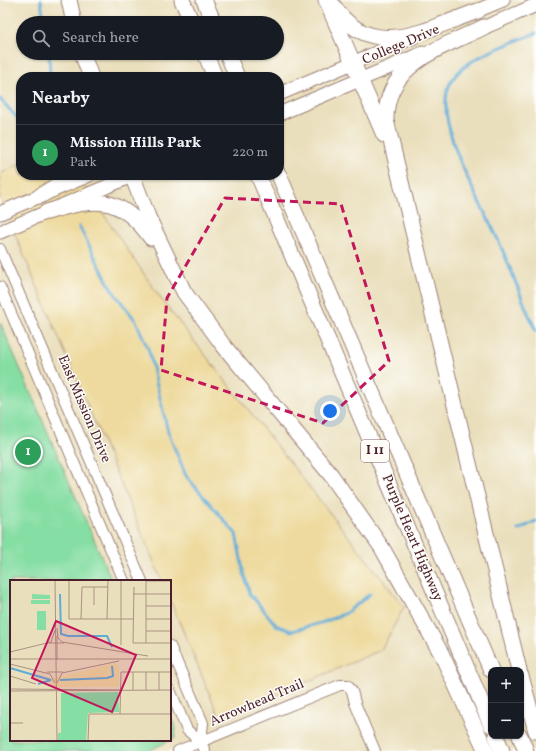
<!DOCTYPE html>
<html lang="en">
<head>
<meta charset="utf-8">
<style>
  :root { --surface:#171b24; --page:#20242c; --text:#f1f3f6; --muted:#9ea1a6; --line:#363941; --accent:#8c9099 }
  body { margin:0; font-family:Vollkorn,serif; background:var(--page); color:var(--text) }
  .controls { position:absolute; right:12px; bottom:12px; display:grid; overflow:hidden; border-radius:8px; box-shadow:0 1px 3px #0004 }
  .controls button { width:36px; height:36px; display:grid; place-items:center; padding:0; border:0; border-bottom:1px solid var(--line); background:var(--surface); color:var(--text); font:20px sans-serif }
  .you { position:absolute; left:330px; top:411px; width:14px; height:14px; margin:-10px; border:3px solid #fff; border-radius:50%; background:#1a73e8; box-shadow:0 0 0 6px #1a73e833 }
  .badge { display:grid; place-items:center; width:26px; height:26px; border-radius:50%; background:var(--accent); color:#fff; font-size:13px; font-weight:700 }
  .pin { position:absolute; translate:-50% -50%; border:2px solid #fff; box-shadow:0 1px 4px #0006 }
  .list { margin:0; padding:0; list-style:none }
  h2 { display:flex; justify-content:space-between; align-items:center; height:52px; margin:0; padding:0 16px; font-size:17px }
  h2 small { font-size:13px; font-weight:400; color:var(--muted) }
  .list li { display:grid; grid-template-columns:26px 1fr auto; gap:12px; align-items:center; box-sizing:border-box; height:56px; padding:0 16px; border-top:1px solid var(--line) }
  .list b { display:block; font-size:15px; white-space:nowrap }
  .list p { margin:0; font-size:13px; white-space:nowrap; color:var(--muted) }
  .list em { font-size:13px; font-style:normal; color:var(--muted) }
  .icon { flex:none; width:22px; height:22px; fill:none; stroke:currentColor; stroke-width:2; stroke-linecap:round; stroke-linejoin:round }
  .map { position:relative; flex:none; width:536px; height:751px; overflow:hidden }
  .search { position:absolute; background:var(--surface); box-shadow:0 1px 3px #0004; left:16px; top:16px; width:268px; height:44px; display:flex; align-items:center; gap:10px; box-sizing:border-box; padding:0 14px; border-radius:22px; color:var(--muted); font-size:15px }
  .panel { position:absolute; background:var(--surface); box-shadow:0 1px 3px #0004; left:16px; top:72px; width:268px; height:108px; border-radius:16px }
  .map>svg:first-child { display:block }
  .green { fill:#85dea3; stroke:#687e67 }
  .sand { fill:#eeda9e; stroke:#9c7c64 }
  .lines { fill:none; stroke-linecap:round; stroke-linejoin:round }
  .stream { stroke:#5eacd8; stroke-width:3 }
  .minor-casing { stroke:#9a7f74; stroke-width:12 }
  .major-casing { stroke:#9a7f74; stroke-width:15 }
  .highway-casing { stroke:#9a7f74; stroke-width:17 }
  .minor { stroke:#fff; stroke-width:10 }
  .major { stroke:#fff; stroke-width:13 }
  .highway { stroke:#fff; stroke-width:15 }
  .marked { fill:none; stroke:#c2185b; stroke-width:3; stroke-dasharray:8 5; stroke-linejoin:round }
  .labels { text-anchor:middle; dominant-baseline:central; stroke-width:3; stroke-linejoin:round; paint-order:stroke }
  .shield { fill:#fdfcf7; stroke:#806168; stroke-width:1 }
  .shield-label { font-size:13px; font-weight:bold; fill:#4a1f2b }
  .street-label { font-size:14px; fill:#4a1f2b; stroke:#fdfcf7 }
  .inset-river { fill:none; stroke:#5eacd8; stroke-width:2 }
  .inset-road { fill:none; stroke:#aa9282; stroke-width:1 }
  .view { fill:#c2185b; fill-opacity:0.15; stroke:#c2185b; stroke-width:2 }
  .inset-edge { fill:none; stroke:#4a1f2b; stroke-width:2 }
</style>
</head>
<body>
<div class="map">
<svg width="536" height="751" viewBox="0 0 536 751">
  <rect width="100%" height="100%" fill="#fdfcf7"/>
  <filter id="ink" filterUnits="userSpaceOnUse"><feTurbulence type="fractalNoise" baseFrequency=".025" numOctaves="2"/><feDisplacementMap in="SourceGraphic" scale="8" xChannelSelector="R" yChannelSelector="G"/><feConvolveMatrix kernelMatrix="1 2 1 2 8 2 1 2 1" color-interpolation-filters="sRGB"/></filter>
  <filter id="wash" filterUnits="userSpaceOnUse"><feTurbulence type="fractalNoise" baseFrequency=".012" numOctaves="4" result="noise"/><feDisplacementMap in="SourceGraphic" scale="16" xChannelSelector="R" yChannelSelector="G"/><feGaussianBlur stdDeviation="0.9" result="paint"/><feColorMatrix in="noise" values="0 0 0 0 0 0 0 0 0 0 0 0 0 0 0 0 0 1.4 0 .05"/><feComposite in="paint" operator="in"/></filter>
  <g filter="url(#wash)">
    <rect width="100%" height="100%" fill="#eadfbc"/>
    <path class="green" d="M0,322l112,259h-101v159h159v-25l6,14 -1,9 -27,13h-148z"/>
    <path class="sand" d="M21,163v12h56l84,124 243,308 -23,43 -161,69 -50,-119v-19h-8l-162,-382v-25z"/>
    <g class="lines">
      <g class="stream">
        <path d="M41,0l3,23"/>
        <path d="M536,33c-25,11 -69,23 -84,47 -23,34 24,115 40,147 17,34 28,70 44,104"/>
        <path d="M49,53l1,24"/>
        <path d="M0,99l21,23"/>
        <path d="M79,226l33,64 24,31 13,30 19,81 18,44 50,58 8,40 6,20 27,32 15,5 32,-9 22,-9 24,-19"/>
        <path d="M518,530l18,-9"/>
      </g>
    </g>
  </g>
  <g filter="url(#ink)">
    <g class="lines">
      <g class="minor-casing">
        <g id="minor">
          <path d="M0,249l142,332"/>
          <path d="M0,287l124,294"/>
          <path d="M170,646l33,77 -2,19"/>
          <path d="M170,690l17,40 14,12 4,9"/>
          <path d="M178,751l162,-66h8l4,6 3,12 20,48"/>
        </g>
      </g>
      <g class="major-casing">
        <g id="major">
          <path d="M469,14l34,-14"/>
          <path d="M476,31l60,-26"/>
          <path d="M279,94l135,-57"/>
          <path d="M279,114l144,-61"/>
          <path d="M0,213l89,-38"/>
          <path d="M0,232l134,-57"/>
        </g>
      </g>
      <g class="highway-casing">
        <g id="highway">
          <path d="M69,0l5,23"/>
          <path d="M182,0l10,23"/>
          <path d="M204,0l10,23"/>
          <path d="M326,0l58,135"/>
          <path d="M333,5c38,59 95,23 145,6"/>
          <path d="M484,27c-42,21 -99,36 -98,93l133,550"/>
          <path d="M82,53l9,24"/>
          <path d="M205,53l10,24"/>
          <path d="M227,53l10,24"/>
          <path d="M132,175l16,42 36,75 39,53 108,130 51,73 59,105 45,98"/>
          <path d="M258,175l233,550"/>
          <path d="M279,175l212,495"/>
          <path d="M40,196l34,-21"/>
          <path d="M47,212c47,-14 72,-19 104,26"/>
          <path d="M521,676l15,55"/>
          <path d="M496,736l6,15"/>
          <path d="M520,736l6,15"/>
        </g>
      </g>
      <use href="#minor" class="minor"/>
      <use href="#major" class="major"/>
      <use href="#highway" class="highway"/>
    </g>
  </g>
  <path class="marked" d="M225,198l116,6 48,157 -66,62 -162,-53 6,-72z"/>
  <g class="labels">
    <rect class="shield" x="361" y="440" width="28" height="22" rx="3"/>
    <g class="shield-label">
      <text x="375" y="451">I 11</text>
    </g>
    <g class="street-label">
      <text transform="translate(401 45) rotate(-23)">College Drive</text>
      <text transform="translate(84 409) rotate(67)">East Mission Drive</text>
      <text transform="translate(412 538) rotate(67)">Purple Heart Highway</text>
      <text transform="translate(257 703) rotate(-23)">Arrowhead Trail</text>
    </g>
  </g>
  <g transform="translate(10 580)">
    <rect width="161" height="161" fill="#eadfbc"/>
    <path d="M22,14l18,1v4h-18zM21,20h19v4h-19zM27,31h9v19h-9zM51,113l57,-1 1,20 -31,1 -2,28h-28v-8h3z" fill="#85dea3"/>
    <path d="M105,83l4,4v20h-68l-1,-8z" fill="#eeda9e"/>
    <path class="inset-river" d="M50,14l1,40 7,2h39l5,11M0,88l41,12M50,100l47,-2 6,-2 -1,-10M28,104l13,-4"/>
    <path class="inset-road" d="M45,0l2,161M59,0v39h64M111,0v65M136,1h25M124,7l-1,56h38M123,14h38M84,25v-18M136,26h25M71,39l1,-32h26M97,39l1,-39M136,39h25M47,48l1,10 4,4 86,14M136,51h25M39,63h15M136,63v-63M0,72l41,-10 4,-12M0,79h161M47,80v-24M0,84l40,10 5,9M37,92h16M123,92v18M136,92v18M149,92v18M0,96l26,8M47,103l5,-10 57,-12M0,109l110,1M0,111l161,-1M110,134l1,-42h50M0,143h13M78,161l1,-27h82"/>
    <path class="view" d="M46,41l80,34 -24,57 -80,-34z"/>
    <rect width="161" height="161" class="inset-edge"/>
  </g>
</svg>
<div class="controls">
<button>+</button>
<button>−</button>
</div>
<div class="you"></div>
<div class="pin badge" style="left:28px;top:452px;background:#2e9e5b">1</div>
<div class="search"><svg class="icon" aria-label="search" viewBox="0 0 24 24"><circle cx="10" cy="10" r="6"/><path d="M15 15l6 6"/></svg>Search here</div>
<section class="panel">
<h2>Nearby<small></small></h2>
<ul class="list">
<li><span class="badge" style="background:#2e9e5b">1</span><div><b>Mission Hills Park</b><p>Park</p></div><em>220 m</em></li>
</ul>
</section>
</div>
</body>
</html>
